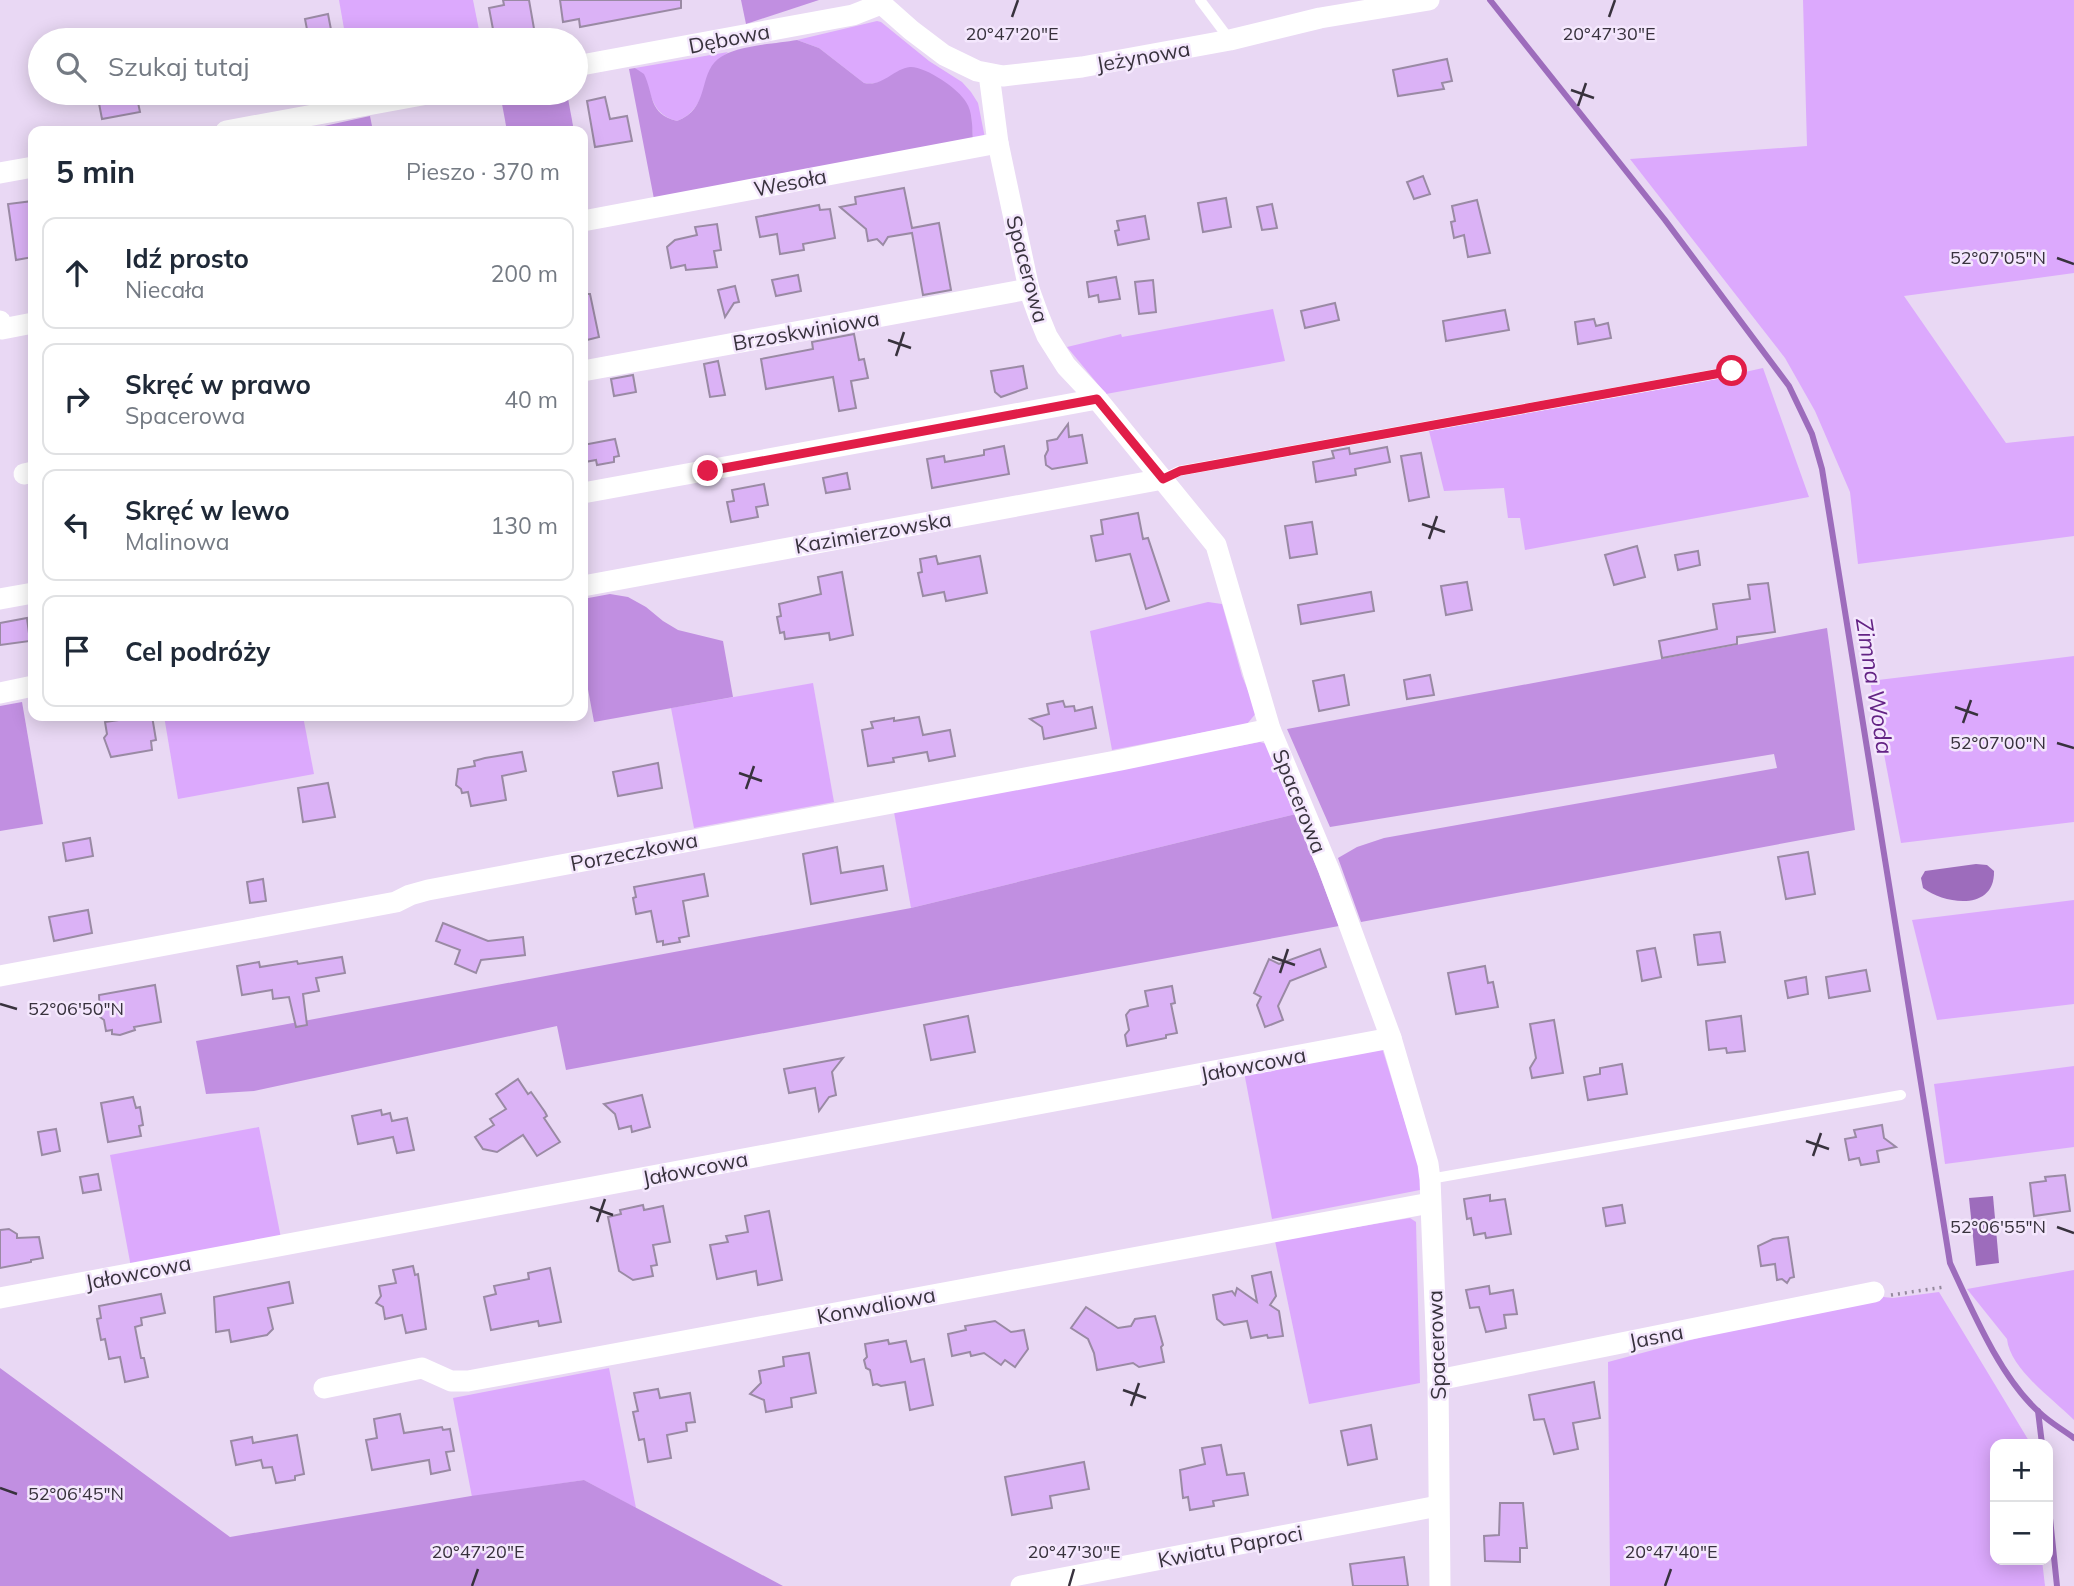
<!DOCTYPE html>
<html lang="pl">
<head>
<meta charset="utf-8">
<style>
  :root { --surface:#fff; --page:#f2f2f3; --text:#1f2937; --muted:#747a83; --line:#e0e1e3 }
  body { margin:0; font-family:Mulish,sans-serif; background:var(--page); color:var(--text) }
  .controls { position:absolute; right:21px; bottom:21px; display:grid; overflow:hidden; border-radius:14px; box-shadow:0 4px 18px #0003 }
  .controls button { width:63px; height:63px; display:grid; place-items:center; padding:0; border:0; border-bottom:2px solid var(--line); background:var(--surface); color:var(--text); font:35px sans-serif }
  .stop { position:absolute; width:21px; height:21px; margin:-16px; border:5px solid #e11d48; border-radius:50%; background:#fff }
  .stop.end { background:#e11d48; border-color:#fff; box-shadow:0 2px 7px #0008 }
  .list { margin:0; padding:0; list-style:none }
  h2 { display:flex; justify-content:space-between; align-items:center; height:91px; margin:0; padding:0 28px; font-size:30px }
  h2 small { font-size:23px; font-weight:400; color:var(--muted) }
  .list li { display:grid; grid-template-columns:46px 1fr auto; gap:21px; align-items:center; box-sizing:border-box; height:112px; margin:0 14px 14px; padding:0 14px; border:2px solid var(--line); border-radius:14px }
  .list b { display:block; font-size:26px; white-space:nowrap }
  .list p { margin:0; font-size:23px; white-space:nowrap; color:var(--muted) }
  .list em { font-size:23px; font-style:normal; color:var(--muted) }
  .icon { flex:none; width:38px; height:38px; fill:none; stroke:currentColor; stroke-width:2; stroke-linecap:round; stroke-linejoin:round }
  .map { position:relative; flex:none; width:2074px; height:1586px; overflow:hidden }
  .search { position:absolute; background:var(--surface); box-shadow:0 4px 18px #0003; left:28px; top:28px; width:560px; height:77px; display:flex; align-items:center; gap:18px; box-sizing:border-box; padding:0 24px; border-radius:38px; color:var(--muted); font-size:26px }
  .panel { position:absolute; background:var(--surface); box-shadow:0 4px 18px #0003; left:28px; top:126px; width:560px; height:595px; border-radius:14px }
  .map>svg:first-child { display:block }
  .green { fill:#dca9fd }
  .forest { fill:#c18fe1 }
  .water { fill:#9d6cbc }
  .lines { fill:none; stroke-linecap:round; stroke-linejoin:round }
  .stream { stroke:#9d6cbc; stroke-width:6 }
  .building { fill:#dbb2f6; stroke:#9a8aa4; stroke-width:2 }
  .path { stroke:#95899d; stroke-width:3.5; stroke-dasharray:2 5; stroke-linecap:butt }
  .lane { stroke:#fff; stroke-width:10 }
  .street { stroke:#fff; stroke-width:21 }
  .route { stroke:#e11d48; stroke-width:9 }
  .ticks { fill:none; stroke:#38323d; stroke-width:2.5 }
  .labels { text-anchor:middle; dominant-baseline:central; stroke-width:5; stroke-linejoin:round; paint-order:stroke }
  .street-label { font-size:21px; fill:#38323d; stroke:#f4e7fd }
  .water-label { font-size:23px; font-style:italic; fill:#632384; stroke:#f4e7fd }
  .ticks-label { font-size:18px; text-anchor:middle; fill:#38323d; stroke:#f4e7fd; stroke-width:5; stroke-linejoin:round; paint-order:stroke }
</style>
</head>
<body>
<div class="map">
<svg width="2074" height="1586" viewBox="0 0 2074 1586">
  <rect width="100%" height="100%" fill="#e9d8f4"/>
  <g class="green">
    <path d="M339,0h134l8,40h-135z"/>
    <path d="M1803,0h271v273l-170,23 102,147 68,-7v100l-216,28 -8,-72 -35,-81 -30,-53 -155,-199 177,-13z"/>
    <path d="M877,21l4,1 48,39 33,21 9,10 7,11 7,35 -12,2 -2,-25 -71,-44c-11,7 -22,15 -36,12l-45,-35 -22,-8z"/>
    <path d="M728,52c-24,17 -20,58 -51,69 -32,-8 -22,-37 -42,-53z"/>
    <path d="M1273,309l12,52 -179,33 -39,-47 54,-13 1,3z"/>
    <path d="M1763,368l46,129 -284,53 -5,-32h-12l-4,-30 -60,3 -15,-60 271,-49z"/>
    <path d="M1208,602l14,2 20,72 15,36 -10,12 -135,26 -22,-119z"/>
    <path d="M2074,656v166l-173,21 -31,-162z"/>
    <path d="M813,683l21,119 -140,26 -23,-120z"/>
    <path d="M164,716h139l11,58 -136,25z"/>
    <path d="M1260,742l10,3 26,69 -385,94 -17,-96z"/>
    <path d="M2074,900v104l-137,16 -25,-100z"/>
    <path d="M1382,1048l38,122v20l-148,29 -28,-147z"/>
    <path d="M2074,1066v81l-129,17 -11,-80z"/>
    <path d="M259,1127l22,111 -150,29 -21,-112z"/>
    <path d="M1410,1218l6,4 4,161 -111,21 -34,-163z"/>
    <path d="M2074,1270v150c-21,-21 -64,-51 -67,-81l-40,-50z"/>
    <path d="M1939,1292l90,149v3h-34v116h47l3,26h-435l-2,-224 132,-35 134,-31 19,2z"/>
    <path d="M609,1368l27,140 -52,-28 -112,17 -19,-99z"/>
  </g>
  <g class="forest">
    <path d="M741,0h78l-73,24z"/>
    <path d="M797,40l22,8 45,35c19,4 29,-14 46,-16 15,-1 49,22 56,35 7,10 6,26 7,38l-319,59 -25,-130 6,-1 9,6c10,20 4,40 33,47 33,-12 21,-46 41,-62 17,-14 57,-15 79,-19z"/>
    <path d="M500,93h67l7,38h-67z"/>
    <path d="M370,116l3,15h-67v-1z"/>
    <path d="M610,594l18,3 18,10 17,14 15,9 45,11 10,56 -139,25 -11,-60v-63z"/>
    <path d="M1827,628l28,202 -494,92 -23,-64 19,-11 27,-9 393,-70 -3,-14 -444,73 -43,-98z"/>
    <path d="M22,702l21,122 -43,7v-125z"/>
    <path d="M1296,814l43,112 -773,144 -9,-44 -303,65 -48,3 -10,-53 715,-133z"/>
    <path d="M0,1368l230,169 241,-41 113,-16 199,106h-783z"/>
  </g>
  <g class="water">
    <path d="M1976,864l11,1 7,6c1,40 -48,34 -71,17l-2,-10 4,-7z"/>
    <path d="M1993,1196l6,67 -23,3 -7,-68z"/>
  </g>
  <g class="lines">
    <g class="stream">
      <path d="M1490,0l175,220 124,166 23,48 10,35 128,794c22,47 50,114 89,149 10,10 23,17 35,26"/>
      <path d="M2038,1411l4,33"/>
      <path d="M2048,1499l9,87"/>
    </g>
  </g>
  <g class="building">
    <path d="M503,0h26l7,40h-20l-2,-3 -19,3 -6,-32 15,-3z"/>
    <path d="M560,0h121v8l-101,19 -1,-8 -16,3z"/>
    <path d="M328,14l5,26h-24l-4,-21z"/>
    <path d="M1447,59l5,22 -10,2 2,6 -46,7 -5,-26z"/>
    <path d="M97,93h39l4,19 -38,7z"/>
    <path d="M605,97l5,22 17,-3 5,25 -37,6 -8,-46z"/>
    <path d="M1423,176l7,18 -16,5 -7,-17z"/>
    <path d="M904,188l8,40 27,-5 12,67 -28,5 -11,-62 -24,4 -5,8 -6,-6 -9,2 -2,-12 -26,-22 16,-3 -1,-7z"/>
    <path d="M1226,198l5,29 -28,5 -5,-29z"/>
    <path d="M1477,200l13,53 -22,4 -4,-22 -10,3 -3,-16 4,-1 -3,-15z"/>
    <path d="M33,201v56l-17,3 -8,-56z"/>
    <path d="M1272,204l5,24 -15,2 -5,-23z"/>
    <path d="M819,205l1,5 10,-1 5,29 -32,6 1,6 -24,4 -3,-20 -17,3 -4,-20z"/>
    <path d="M1145,216l4,23 -31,6 -3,-14 4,-1 -2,-9z"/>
    <path d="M717,224l4,26 -7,1 3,16 -31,3 -1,-5 -14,3 -4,-21 8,-7 22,-5 -2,-8z"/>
    <path d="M798,275l3,16 -25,5 -4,-16z"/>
    <path d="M1116,277l4,22 -21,3 -1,-7 -9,2 -2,-15z"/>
    <path d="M1153,280l3,32 -17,2 -4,-32z"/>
    <path d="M735,286l4,16 -5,1 -9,14 -7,-27z"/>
    <path d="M583,294h7l9,43 -16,4z"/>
    <path d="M1335,303l4,17 -34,8 -4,-17z"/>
    <path d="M1505,310l4,20 -63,11 -3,-20z"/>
    <path d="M1594,319l2,7 12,-3 3,15 -33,6 -3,-22z"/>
    <path d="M854,334l5,26 5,-1 4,19 -17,3 5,27 -17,3 -6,-34 -67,12 -5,-30 52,-10 -1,-7z"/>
    <path d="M718,361l7,34 -15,2 -6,-33z"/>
    <path d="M1023,366l4,22 -26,9 -6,-5 -4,-21z"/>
    <path d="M633,375l3,17 -22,4 -3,-17z"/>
    <path d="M1068,424l1,13 13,-2 5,28 -35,6 -6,-4 -1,-9 3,-6 -1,-9 10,-2z"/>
    <path d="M615,439l4,17 -5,1v5l-17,3 -1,-5 -11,2 -2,-17z"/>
    <path d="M1004,446l5,28 -77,14 -5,-29 17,-3 1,6 39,-7v-5z"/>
    <path d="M1387,447l3,15 -35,7 1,6 -40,7 -3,-20 21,-4 -2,-7 17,-3 1,6z"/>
    <path d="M1421,453l8,44 -20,4 -8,-45z"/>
    <path d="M847,473l3,16 -24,4 -3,-15z"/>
    <path d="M764,484l4,21 -12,2 2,10 -27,5 -4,-20 7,-1 -2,-11z"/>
    <path d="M1138,513l5,26 5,-1 21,63 -23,8 -16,-55 -34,7 -5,-25 12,-2 -2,-14z"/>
    <path d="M1312,522l5,32 -27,4 -5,-32z"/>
    <path d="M1637,546l8,31 -31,8 -9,-30z"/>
    <path d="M1698,551l2,14 -22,5 -3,-15z"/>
    <path d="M936,556l2,8 42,-8 7,37 -41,8 -2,-9 -21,4 -5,-23 4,-1 -2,-13z"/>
    <path d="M842,572l11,63 -23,5 -1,-7 -44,6 -1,-7 -4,1 -3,-16 4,-1 -2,-12 42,-10 -3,-17z"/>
    <path d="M1467,582l5,28 -26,5 -5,-29z"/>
    <path d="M1768,583l7,49 -38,5v7l-75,14 -3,-17 58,-12 -4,-25 37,-5 -2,-14z"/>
    <path d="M1371,592l3,19 -73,13 -3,-19z"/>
    <path d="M27,618l3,23 -30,4v-22z"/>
    <path d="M1344,675l5,30 -30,6 -6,-30z"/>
    <path d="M1430,675l4,20 -27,4 -3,-19z"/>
    <path d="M1063,701l2,6 9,-1 1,5 17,-4 4,21 -52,11 -2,-12 -12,-8 19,-5 -2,-10z"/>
    <path d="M132,716h20l4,24 -5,1 1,9 -41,7 -7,-19 3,-4 -2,-12 28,-4z"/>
    <path d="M919,717l4,18 27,-5 5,26 -26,5 -2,-9 -34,6 1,4 -26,4 -6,-36 11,-2 -2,-6 23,-4v3z"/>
    <path d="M522,752l4,19 -24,5 4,24 -35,6 -3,-14 -6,1 -1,-4 -5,-4 2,-16 17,-3 -1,-5 11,-3z"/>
    <path d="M658,763l4,25 -44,8 -5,-24z"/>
    <path d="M328,783l7,34 -32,5 -5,-34z"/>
    <path d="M90,838l3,18 -27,5 -3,-18z"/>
    <path d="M837,847l4,26 42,-7 4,24 -76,14 -8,-50z"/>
    <path d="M1808,852l7,42 -29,5 -8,-42z"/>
    <path d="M704,874l4,22 -25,5 6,35 -10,2 1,4 -17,3v-4l-6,1 -6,-31 -15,3 -3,-16 3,-1 -2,-10z"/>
    <path d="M263,879l3,22 -16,2 -3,-21z"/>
    <path d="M88,910l4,23 -38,8 -5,-24z"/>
    <path d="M443,923l45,18 35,-4 2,18 -44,5 -5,13 -21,-9 5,-14 -24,-9z"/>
    <path d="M1720,932l5,30 -27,3 -4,-30z"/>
    <path d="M1655,948l6,29 -19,4 -5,-30z"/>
    <path d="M1320,949l6,18 -36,14 -12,25 5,14 -18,7 -8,-22 4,-8 -7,-4 15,-34 10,5z"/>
    <path d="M342,957l3,16 -29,5 3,13 -16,3 4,31 -11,2 -7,-30 -16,2 -1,-9 -30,5 -5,-29 22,-4 1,5 37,-6 1,3z"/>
    <path d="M1485,966l3,17 5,-1 5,25 -42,7 -8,-41z"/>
    <path d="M1866,970l4,21 -41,7 -3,-21z"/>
    <path d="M1806,977l2,17 -20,4 -3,-17z"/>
    <path d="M155,985l6,37 -27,5 1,3 -15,5 -8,-1v-4l-6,1 -2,-11 -4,-3 -1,-22z"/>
    <path d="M1172,986l3,17 -4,1 6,29 -11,2v3l-39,8 -2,-11 4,-5 -3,-15 4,-5 18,-4 -3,-15z"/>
    <path d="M968,1016l7,36 -44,8 -7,-35z"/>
    <path d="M1741,1016l4,35 -18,2 -1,-5 -17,2 -3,-29z"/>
    <path d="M1554,1020l9,53 -31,5 -2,-10 6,-10 -6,-34z"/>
    <path d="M843,1058l-11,14 4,23 -7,2 -10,14 -4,-23 -26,5 -5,-24z"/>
    <path d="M1622,1064l5,30 -39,6 -4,-23 16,-3v-6z"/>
    <path d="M518,1079l10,15 3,-2 14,20 2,4 -3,2 16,24 -23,14 -14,-21 -26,17 -14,-3 -8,-12 19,-12 -4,-6 16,-10 -10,-15z"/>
    <path d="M642,1095l8,32 -18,5 -1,-6 -12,3 -4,-15 -11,-10z"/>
    <path d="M133,1097l3,11 4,-1 3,18 -4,1 2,10 -33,6 -7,-39z"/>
    <path d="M381,1110l1,5 8,-2 2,8 15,-3 7,32 -17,3 -4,-16 -35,7 -6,-28z"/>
    <path d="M1882,1125l2,13 12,9 -19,4 2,11 -18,3 -2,-7 -10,2 -4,-21 11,-2 -2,-7z"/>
    <path d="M56,1129l4,22 -18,4 -4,-23z"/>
    <path d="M98,1174l3,16 -18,3 -3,-16z"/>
    <path d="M2065,1175l5,36 -36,5 -4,-33 16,-2 -1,-4z"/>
    <path d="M1490,1195v6l15,-2 6,35 -25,4 -1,-5 -11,2 -3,-17 -4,1 -3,-20z"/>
    <path d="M643,1205l1,5 19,-4 7,36 -17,3 4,20 -6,1 2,10 -20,4 -14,-9 -11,-54 13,-3 -1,-4z"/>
    <path d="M1622,1205l3,18 -19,3 -3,-18z"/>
    <path d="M769,1211l13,69 -24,5 -2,-14 -39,8 -7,-34 18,-3 -2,-6 22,-4 -3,-16z"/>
    <path d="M9,1229l8,5v4l22,-1 4,21 -12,2v2l-31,6v-38z"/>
    <path d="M1788,1237l6,40 -4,1 -3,5 -5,-4 -5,1 -2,-16 -14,2 -3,-20 15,-7z"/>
    <path d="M413,1266l2,9 3,-1 8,55 -20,4 -4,-18 -17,4 -2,-12 -7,-4 5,-7 -2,-10 17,-3 -3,-13z"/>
    <path d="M550,1268l11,54 -22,4 -1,-5 -47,9 -7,-33 12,-3 -2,-8 35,-7 -1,-6z"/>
    <path d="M1271,1272l5,24 -6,9 9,6 4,25 -15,2 -1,-3 -16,3 -4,-17 -23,4 -7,-6 -4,-24 19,-4 3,4 2,-7 20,14 -5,-26z"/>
    <path d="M289,1282l4,21 -25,5 5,21 -6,6 -36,7 -2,-12 -13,2 -2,-35z"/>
    <path d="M1489,1286l1,8 23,-4 4,24 -13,1 2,13 -20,4 -7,-25 -9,1 -4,-18z"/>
    <path d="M161,1294l4,19 -24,5 1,7 -7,2 6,31h3l4,19 -23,5 -5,-25 -11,2 -4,-20 -4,1 -4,-21 4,-1 -2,-12z"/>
    <path d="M1086,1307l32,21 13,-2 4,-7 20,-3 8,29 -2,2 3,15 -25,5 -6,-4 -36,7 -3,-17 -6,-14 -17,-11z"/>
    <path d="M995,1321l16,11 13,-2 4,19 -13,18 -10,-7 -4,5 -17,-12 -13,3 -1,-4 -18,4 -4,-22 18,-4 -1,-4z"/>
    <path d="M888,1340l1,4 17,-3 5,21 13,-3 9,46 -23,5 -5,-28 -24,4 -4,-2 -4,1 -3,-15 -4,-2 -2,-8 3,-3 -2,-13z"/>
    <path d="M809,1353l7,40 -25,5 1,9 -26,5 -2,-12 -14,-6 11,-11 -2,-12 25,-5 -1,-9z"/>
    <path d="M1594,1382l6,36 -27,5 5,26 -24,5 -10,-35 -10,1 -5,-25z"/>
    <path d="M658,1389l2,9 30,-5 5,29 -9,1 1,8 -20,4 4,23 -23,4 -4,-23 -5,1 -6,-28 5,-1 -4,-18z"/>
    <path d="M400,1414l4,19 38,-6 1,3 7,-1 4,22 -8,1 4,18 -19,4 -2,-14 -57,10 -6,-30 11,-2 -3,-19z"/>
    <path d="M1371,1425l6,34 -29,6 -7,-34z"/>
    <path d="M297,1435l7,39 -9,2v4l-19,3 -4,-16 -9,1 -2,-8 -25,5 -5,-24 21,-4 1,6z"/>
    <path d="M1221,1445l6,30 17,-2 4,22 -35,6 1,5 -24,4 -2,-13 -5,1 -3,-28 25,-6 -3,-16z"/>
    <path d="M1084,1462l5,27 -39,7 2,12 -40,7 -7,-38z"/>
    <path d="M1500,1503h23l4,45h-7v14l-35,-1 -1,-25 15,-1z"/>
    <path d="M1404,1557l4,29h-55l-3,-22z"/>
  </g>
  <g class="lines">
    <path class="path" d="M1891,1295l53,-8"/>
    <g class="lane">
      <path d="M1200,0l30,40"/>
      <path d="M1163,479l16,-8 554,-100"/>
      <path d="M1430,1179l471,-84"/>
    </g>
    <g class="street">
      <path d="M877,0l34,30 33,25 33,16 26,5 79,-9 148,-27 90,-22 109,-18"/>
      <path d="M576,66l277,-51 28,-11"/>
      <path d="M989,74l9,69 31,146 9,25 9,22 19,30 31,33 119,146 54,184 59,141 62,168 37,126 2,15 8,201 2,206"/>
      <path d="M226,131l207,-38"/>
      <path d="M0,173l33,-6"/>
      <path d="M583,221l415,-78"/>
      <path d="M0,321l2,8 31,-6"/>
      <path d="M583,371l446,-82"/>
      <path d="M24,474l9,-2"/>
      <path d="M583,493l514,-94"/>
      <path d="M583,586l580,-107"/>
      <path d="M0,599l33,-6"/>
      <path d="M0,693l33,-7"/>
      <path d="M0,976l396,-74 14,-7 18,-5 693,-130 149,-31"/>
      <path d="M0,1298l1391,-260"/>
      <path d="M1438,1380l436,-88"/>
      <path d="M324,1388l98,-20 29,13h17l962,-178"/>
      <path d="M1021,1586l417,-80"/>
    </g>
  </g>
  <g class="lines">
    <path class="route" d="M708,471l389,-72 66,80 17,-8 552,-100"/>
  </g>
  <path class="ticks" d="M1012,17l6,-17M1609,17l6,-17M1571,90l23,8M1578,106l8,-23M2057,258l17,6M888,340l23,8M896,356l8,-24M1422,524l23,8M1429,539l8,-23M1955,707l23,8M1963,723l8,-23M2057,743l17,5M739,773l23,8M746,789l8,-23M1272,957l23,8M1280,973l8,-24M0,1004l17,5M1806,1141l23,8M1813,1156l8,-23M590,1207l23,8M597,1222l8,-23M2057,1227l17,6M1123,1390l23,8M1131,1406l8,-23M0,1488l17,6M472,1586l6,-17M1069,1586l5,-17M1665,1586l6,-17"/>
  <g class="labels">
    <g class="street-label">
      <text transform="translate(729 38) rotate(-11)">Dębowa</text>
      <text transform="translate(1143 56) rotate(-10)">Jeżynowa</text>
      <text transform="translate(790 182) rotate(-11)">Wesoła</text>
      <text transform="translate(1028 269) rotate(75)">Spacerowa</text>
      <text transform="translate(806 330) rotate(-10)">Brzoskwiniowa</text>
      <text transform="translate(873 532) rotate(-10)">Kazimierzowska</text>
      <text transform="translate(1300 801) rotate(68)">Spacerowa</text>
      <text transform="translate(634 851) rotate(-11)">Porzeczkowa</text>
      <text transform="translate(1253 1064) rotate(-11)">Jałowcowa</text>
      <text transform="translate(695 1168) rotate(-11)">Jałowcowa</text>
      <text transform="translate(138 1272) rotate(-11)">Jałowcowa</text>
      <text transform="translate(876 1305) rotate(-11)">Konwaliowa</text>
      <text transform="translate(1656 1336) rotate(-11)">Jasna</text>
      <text transform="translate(1436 1345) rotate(-92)">Spacerowa</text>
      <text transform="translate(1230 1546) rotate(-11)">Kwiatu Paproci</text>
    </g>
    <g class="water-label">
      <text transform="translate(1875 686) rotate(81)">Zimna Woda</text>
    </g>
  </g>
  <g class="ticks-label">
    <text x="1609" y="40">20°47'30"E</text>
    <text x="1012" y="40">20°47'20"E</text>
    <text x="1998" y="264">52°07'05"N</text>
    <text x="1998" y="749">52°07'00"N</text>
    <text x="76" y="1015">52°06'50"N</text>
    <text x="1998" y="1233">52°06'55"N</text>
    <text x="76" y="1500">52°06'45"N</text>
    <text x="478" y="1558">20°47'20"E</text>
    <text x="1074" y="1558">20°47'30"E</text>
    <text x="1671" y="1558">20°47'40"E</text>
  </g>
</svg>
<div class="controls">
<button>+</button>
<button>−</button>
</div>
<div class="stop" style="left:1732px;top:371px"></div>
<div class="stop end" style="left:708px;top:471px"></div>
<div class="search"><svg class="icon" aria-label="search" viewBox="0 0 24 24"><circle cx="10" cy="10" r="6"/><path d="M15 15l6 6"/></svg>Szukaj tutaj</div>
<section class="panel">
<h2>5 min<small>Pieszo · 370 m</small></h2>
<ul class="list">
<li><svg class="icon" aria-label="ahead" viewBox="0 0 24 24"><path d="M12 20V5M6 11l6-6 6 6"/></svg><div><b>Idź prosto</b><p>Niecała</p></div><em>200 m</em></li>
<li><svg class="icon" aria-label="right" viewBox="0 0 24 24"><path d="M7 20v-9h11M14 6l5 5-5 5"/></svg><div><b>Skręć w prawo</b><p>Spacerowa</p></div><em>40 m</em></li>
<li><svg class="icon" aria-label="left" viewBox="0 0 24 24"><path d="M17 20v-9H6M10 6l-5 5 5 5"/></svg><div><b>Skręć w lewo</b><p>Malinowa</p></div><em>130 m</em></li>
<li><svg class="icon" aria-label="arrive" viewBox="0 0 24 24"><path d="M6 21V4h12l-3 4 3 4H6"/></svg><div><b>Cel podróży</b></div></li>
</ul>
</section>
</div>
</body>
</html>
